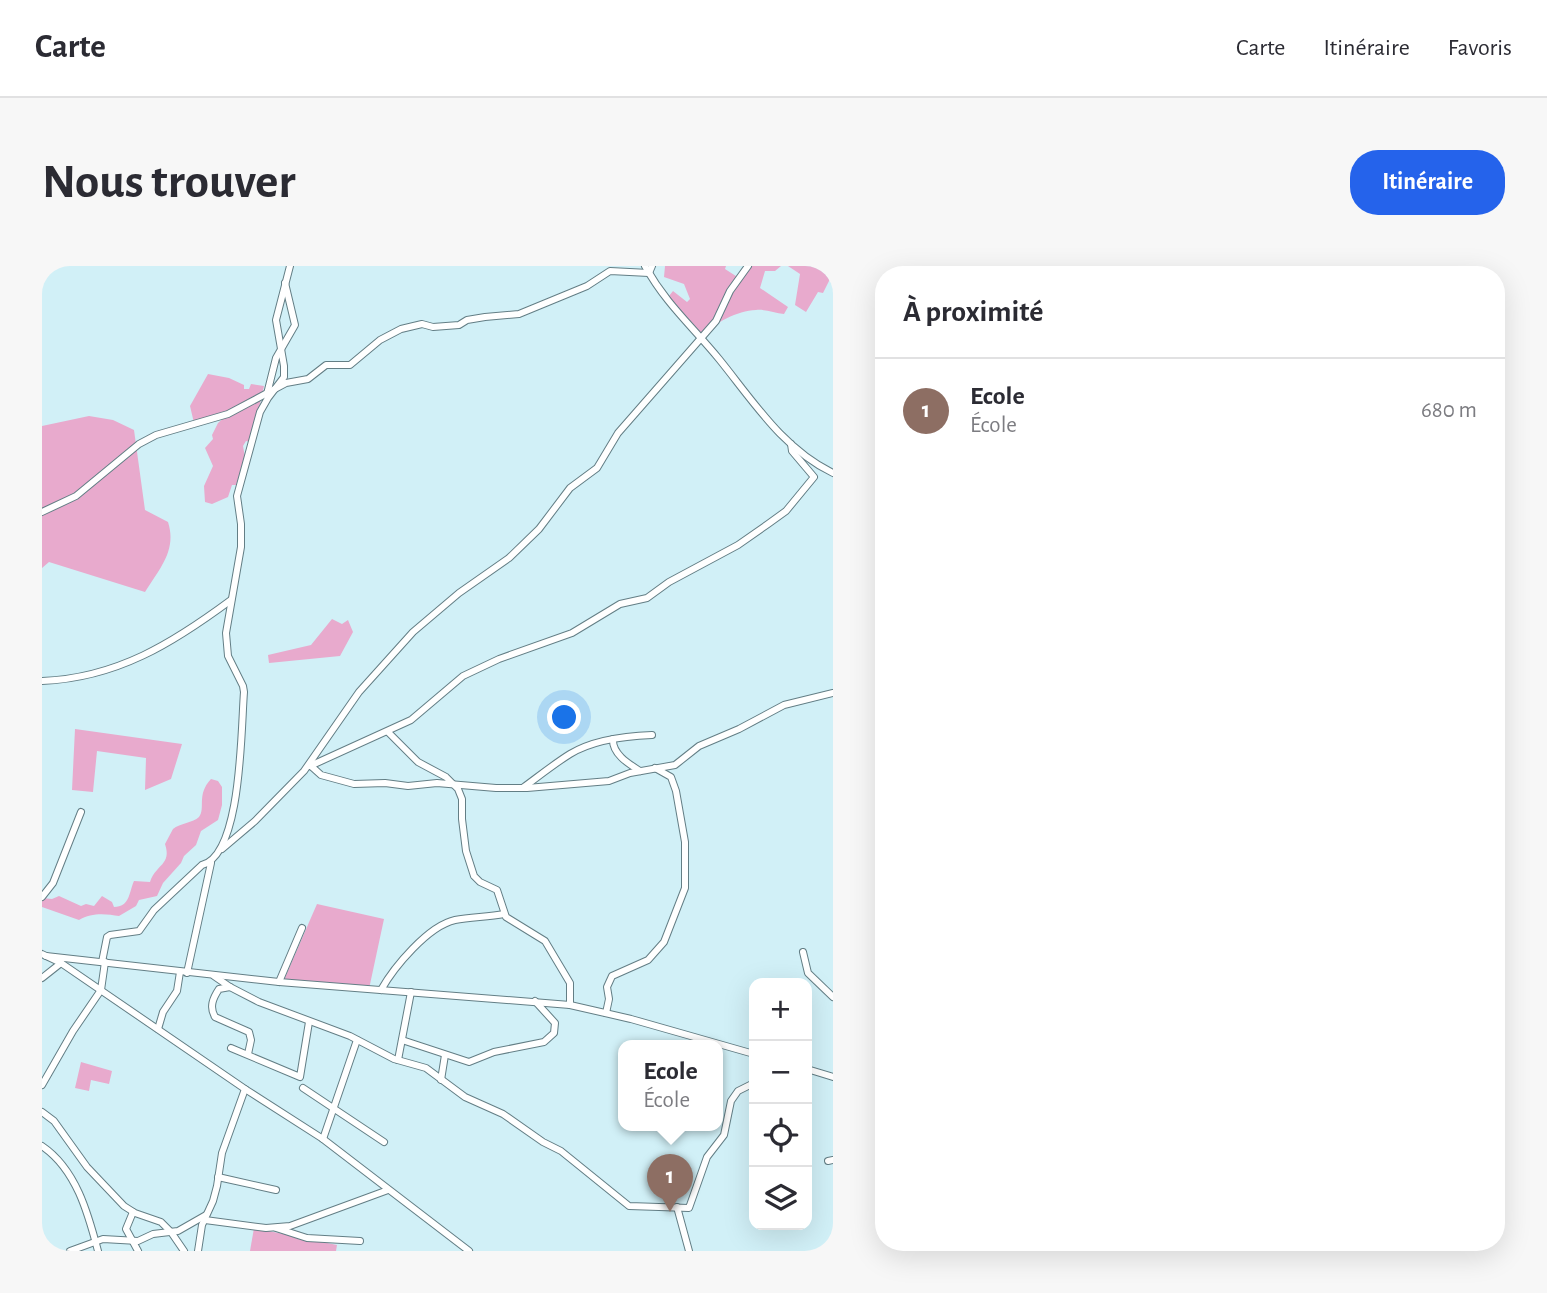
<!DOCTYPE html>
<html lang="fr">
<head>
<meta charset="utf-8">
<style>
  :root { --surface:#fff; --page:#f7f7f7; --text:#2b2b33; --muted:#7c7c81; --line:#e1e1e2; --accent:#2563eb }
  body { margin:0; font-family:"Alegreya Sans",sans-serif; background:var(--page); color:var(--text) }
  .controls { position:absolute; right:21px; bottom:21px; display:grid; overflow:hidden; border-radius:14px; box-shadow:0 7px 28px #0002 }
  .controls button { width:63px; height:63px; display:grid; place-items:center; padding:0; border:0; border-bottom:2px solid var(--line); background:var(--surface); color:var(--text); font:35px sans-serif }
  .you { position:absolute; left:523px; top:452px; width:24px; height:24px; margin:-18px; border:5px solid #fff; border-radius:50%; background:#1a73e8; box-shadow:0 0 0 10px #1a73e833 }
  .badge { display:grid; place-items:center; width:46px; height:46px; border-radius:50%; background:var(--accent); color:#fff; font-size:23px; font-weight:700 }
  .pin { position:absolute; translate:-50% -58px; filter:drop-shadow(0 2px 4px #0008) }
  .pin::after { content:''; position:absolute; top:37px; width:24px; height:21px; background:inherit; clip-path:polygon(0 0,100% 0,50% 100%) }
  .popup { position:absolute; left:576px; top:774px; width:105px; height:91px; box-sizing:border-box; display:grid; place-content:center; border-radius:14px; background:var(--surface); filter:drop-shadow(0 2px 5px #0005); font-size:23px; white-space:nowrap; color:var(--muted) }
  .popup b { font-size:26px; color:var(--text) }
  .popup::after { content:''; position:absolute; left:50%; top:100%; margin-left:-14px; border:14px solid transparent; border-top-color:var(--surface) }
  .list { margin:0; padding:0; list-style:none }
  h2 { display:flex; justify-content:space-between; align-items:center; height:91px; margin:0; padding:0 28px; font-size:30px }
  h2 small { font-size:23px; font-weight:400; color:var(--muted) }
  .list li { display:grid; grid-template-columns:46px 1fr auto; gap:21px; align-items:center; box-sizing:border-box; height:105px; padding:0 28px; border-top:2px solid var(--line) }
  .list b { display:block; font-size:26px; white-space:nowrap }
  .list p { margin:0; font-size:23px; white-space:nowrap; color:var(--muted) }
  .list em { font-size:23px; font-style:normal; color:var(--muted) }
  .icon { flex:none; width:38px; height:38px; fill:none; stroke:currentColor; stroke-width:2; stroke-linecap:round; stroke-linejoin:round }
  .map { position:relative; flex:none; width:791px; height:985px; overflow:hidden; border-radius:28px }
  header { display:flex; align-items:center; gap:42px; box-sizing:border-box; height:98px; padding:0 35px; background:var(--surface); border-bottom:2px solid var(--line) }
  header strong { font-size:33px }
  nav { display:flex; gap:38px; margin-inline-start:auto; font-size:24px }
  .intro { display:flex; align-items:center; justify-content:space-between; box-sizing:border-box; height:168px; padding:0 42px }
  h1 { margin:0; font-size:49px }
  .button { padding:18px 32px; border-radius:28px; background:var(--accent); color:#fff; font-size:24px; font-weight:700 }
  main { display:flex; gap:42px; padding:0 42px }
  aside { flex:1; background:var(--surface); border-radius:28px; box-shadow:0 7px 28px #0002 }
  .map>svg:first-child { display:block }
  .green { fill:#e8aacd }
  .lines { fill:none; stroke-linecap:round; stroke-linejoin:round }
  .minor-casing { stroke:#637e85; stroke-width:8 }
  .minor { stroke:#fff; stroke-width:6 }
</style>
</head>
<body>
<header>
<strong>Carte</strong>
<nav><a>Carte</a><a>Itinéraire</a><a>Favoris</a></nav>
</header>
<div class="intro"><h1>Nous trouver</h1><a class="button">Itinéraire</a></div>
<main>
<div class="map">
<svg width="791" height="985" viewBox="0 0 791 985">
  <rect width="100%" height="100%" fill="#d1f0f7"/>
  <g class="green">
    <path d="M623,0h61l-1,3 14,9 10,-12h32l-6,5h-10l-5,17 28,19 -4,7c-9,-1 -19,-5 -28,-4 -19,1 -41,12 -53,26l-21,-21 -13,-19 4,-5 14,11 3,-3 -6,-15 -20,-7z"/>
    <path d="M746,0h45v7l-10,20 -5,-1 -12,20 -11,-7 5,-31z"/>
    <path d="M166,108l21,4 15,7v4h5l2,-5 13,2 -12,53 -2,3 -4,-1 -3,5 2,11 -9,28h-4l-4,12 -16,7 -7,-2 -1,-16 9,-20 -8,-18 8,-9 -1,-4 6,-12 9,-8 -33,8 -4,-17z"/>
    <path d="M47,150l24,4 21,10 11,80 23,12c9,28 -8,46 -23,70l-96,-30 -7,6v-142z"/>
    <path d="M290,353l10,5 6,-4 5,12 -13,24 -71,7 -1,-8 43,-10z"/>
    <path d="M33,463l107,15 -11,35 -26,11 1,-32 -49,-7 -4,41 -21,-2z"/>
    <path d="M169,513l7,2 4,6v18l-4,15 -17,11 -5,14 -12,11 -3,7 -18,20 -6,13 -18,4 -3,6 -17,10c-12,-2 -27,-4 -40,4l-37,-13v-9l10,1 7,-3 22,10 5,-2 8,2 8,-10 10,6 2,5c16,0 15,-15 20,-26l16,1c6,-18 22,-17 15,-38l8,-15c7,-6 20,-6 26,-12 7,-9 -3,-22 12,-38z"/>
    <path d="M275,638l67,15 -15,70 -86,-7z"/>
    <path d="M39,796l31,9 -3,13 -18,-4 -2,11 -14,-3z"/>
    <path d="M212,962l83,17 -1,6h-86z"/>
  </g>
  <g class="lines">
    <g class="minor-casing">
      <g id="minor">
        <path d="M603,0c21,38 47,60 74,93 34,42 64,90 114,114"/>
        <path d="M225,128l9,-36 19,-33 -10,-42"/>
        <path d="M0,246l34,-16 63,-52 17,-9 72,-21 58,-31 22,-4 18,-14h24l30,-25 21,-11 21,-5 11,3 26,-2 8,-5 18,-3 34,-3 68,-28 23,-15 39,2 3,-7"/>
        <path d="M0,415c75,-3 131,-38 189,-81"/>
        <path d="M346,466l30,30 28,15 12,12 4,10v20l4,32 8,25 6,6 17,8 9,27 39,24 25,42v22"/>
        <path d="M571,473c-1,15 16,25 27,32"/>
        <path d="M268,500l101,-46 52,-44 36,-17 73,-26 48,-29 27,-6 22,-16 69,-37 30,-21 18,-13 28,-34 -22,-26 -1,-7"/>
        <path d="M269,500l10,9 33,9 31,-1 23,3 29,-3 59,5h31l82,-7 21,-8 45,-8 24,-19 40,-17 45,-24 49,-12"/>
        <path d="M482,521c15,-11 30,-23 46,-33 23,-14 55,-18 82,-19"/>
        <path d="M180,583l33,-28 49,-50 55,-79 54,-60 46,-39 50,-35 30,-29 31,-41 27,-20 21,-35 98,-112 14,-30 18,-25"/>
        <path d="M0,631l11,-14 28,-71"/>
        <path d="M761,686l5,21 25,24"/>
        <path d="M0,688l19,9 184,126 78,50 146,112"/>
        <path d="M4,690l233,26 291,23 61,14 123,35"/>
        <path d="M60,696l5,-25 3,-2 29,-4 15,-21 48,-45c40,-10 39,-137 42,-173l-1,-6 -15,-30 -2,-23 15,-86v-23l-4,-28 23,-84 8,-14 16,-21v-11l-8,-46 14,-54"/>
        <path d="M145,707l24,-110"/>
        <path d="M172,710l16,11 29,15 91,34 44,23 32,9 39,29 38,17 40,28 18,9 68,55 60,2 18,-51 17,-22 7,-34 7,-10 16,-8"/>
        <path d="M0,712l19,-15"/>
        <path d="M237,716l23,-54"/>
        <path d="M188,721l-11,2c-6,9 -10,18 -4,28l34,15 2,8 -3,14"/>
        <path d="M339,724c13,-23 47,-64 74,-70 16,-3 33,-3 49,-6"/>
        <path d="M564,747l3,-14 -2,-12 5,-11 36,-16 16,-18 21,-54v-46l-9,-51 -5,-14 -16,-9"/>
        <path d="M116,763l5,-17 14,-21 3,-19"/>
        <path d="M360,774l67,22 25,-10 50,-10 10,-9 1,-10 -20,-22"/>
        <path d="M189,782l69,29 9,-55"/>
        <path d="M356,794l13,-68"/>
        <path d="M765,803l26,8"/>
        <path d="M399,814l4,-25"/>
        <path d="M0,819l31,-54 28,-41 4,-28"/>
        <path d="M261,822l81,54"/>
        <path d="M0,846l12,9 33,46 37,39 11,7 26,9 10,10 13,19"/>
        <path d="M281,873l34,-99"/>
        <path d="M0,880c34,23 46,67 56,105"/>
        <path d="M786,895l5,-1"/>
        <path d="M176,911l58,13"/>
        <path d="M635,941l12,44"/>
        <path d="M91,946l-7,17 12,22"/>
        <path d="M163,954l61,8 24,-2 98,-36"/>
        <path d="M234,962l31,10 53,3"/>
        <path d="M28,985l33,-12 35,2 15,-7 25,-3 28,-16"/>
        <path d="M156,985l4,-26 11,-24 4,-15 5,-33 23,-64"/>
      </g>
    </g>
    <use href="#minor" class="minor"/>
  </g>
</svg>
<div class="controls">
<button>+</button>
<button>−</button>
<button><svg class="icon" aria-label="locate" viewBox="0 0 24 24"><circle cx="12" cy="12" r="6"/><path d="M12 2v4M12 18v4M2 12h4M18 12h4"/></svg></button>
<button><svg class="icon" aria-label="layers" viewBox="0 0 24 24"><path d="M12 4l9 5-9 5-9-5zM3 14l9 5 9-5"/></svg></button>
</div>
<div class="you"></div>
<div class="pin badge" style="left:628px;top:946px;background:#8d6e63">1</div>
<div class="popup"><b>Ecole</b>École</div>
</div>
<aside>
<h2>À proximité<small></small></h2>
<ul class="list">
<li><span class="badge" style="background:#8d6e63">1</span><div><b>Ecole</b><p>École</p></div><em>680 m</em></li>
</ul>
</aside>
</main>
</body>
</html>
